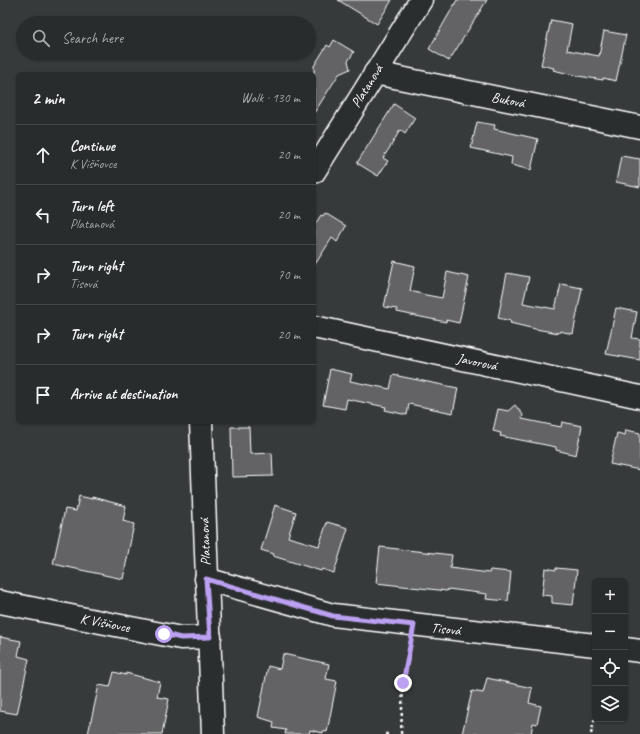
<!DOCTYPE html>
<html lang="en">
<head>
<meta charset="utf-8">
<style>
  :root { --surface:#292c2c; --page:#353838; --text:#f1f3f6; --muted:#a5a7a9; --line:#454848 }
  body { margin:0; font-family:Caveat,sans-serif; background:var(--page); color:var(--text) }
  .controls { position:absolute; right:12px; bottom:12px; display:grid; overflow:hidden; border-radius:6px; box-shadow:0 1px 3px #0004 }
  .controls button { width:36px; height:36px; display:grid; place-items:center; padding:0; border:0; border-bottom:1px solid var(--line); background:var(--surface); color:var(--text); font:20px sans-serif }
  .stop { position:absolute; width:12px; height:12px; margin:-9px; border:3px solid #bca0f2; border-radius:50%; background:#fff }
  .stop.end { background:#bca0f2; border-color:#fff; box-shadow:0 1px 4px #0008 }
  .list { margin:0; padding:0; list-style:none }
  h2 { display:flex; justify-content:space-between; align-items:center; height:52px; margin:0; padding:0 16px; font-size:17px }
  h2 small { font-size:13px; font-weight:400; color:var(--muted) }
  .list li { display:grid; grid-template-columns:26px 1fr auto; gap:12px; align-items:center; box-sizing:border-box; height:60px; padding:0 16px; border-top:1px solid var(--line) }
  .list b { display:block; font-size:15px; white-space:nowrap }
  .list p { margin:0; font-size:13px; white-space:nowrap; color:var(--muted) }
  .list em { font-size:13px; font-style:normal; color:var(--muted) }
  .icon { flex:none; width:22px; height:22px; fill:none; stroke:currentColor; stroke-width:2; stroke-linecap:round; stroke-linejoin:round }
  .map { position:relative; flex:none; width:640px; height:734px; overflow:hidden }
  .search { position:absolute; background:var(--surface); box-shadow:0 1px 3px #0004; left:16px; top:16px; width:300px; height:44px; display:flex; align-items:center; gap:10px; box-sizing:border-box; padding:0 14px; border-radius:22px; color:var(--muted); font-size:15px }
  .panel { position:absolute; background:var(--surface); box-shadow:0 1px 3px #0004; left:16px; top:72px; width:300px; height:352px; border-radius:6px }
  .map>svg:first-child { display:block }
  .building { fill:#636465; stroke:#fff }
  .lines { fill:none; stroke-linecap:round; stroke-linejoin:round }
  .street-casing { stroke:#fff; stroke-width:25 }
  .path { stroke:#fff; stroke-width:2.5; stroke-dasharray:3 3; stroke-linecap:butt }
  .street { stroke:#2a2d2e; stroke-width:22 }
  .route { stroke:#bca0f2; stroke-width:5 }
  .labels { text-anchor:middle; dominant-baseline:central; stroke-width:3.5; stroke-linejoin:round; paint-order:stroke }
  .street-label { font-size:14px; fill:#fff; stroke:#2a2d2e }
</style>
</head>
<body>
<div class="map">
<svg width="640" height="734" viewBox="0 0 640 734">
  <rect width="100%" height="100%" fill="#373a3b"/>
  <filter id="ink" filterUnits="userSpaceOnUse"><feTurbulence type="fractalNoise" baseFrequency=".025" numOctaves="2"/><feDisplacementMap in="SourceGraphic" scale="8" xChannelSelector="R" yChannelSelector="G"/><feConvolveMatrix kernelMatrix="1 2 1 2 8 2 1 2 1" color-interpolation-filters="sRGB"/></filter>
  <g filter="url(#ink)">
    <g class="building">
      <path d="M338,0h54l-15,24z"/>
      <path d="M457,0h30l-38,61 -20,-12z"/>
      <path d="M551,20l21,4 -5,26 32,6 5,-25 22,4 -10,46 -13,-3v2l-25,-4 -25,-6 1,-2 -13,-3z"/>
      <path d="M334,40l20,12 -6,9 2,8 -11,5 -25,39v-47l13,-21 3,2z"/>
      <path d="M394,104l21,14 -10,16 -5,-4 -8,14 -9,14 5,3 -10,15 -21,-13z"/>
      <path d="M477,122l18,3 -1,4 44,10 -7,31 -20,-5 1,-8 -41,-9z"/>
      <path d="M621,156l19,3v28l-24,-5z"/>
      <path d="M325,213l21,13 -9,16 -5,-4 -18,28v-40l7,-11 2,1z"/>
      <path d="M394,261l21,5 -5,25 16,4 16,3 5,-26 22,5 -10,46 -13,-3v2l-25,-5 -24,-5v-3l-13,-2z"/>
      <path d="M507,273l22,4 -6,26 32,6 6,-25 21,4 -9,46 -13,-3 -1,2 -24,-4 -25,-6 1,-2 -13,-3z"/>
      <path d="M616,308l21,4 -5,26 8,1v21l-34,-6z"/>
      <path d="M330,369l22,5 -2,7 40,8 3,-14 65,13 -5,25 -44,-9 -2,11 -22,-5 1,-3 -39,-8 -2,10 -22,-4z"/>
      <path d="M515,405l8,10 -1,4 39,8 1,-5 20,4 -6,29 -20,-5v-3l-10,-2 -46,-9 1,-3 -8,-2 5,-22 10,2z"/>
      <path d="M231,427h18l1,27 22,-1 1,23 -41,1z"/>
      <path d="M626,430l14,3v37l-30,-6 7,-31 8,2z"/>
      <path d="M79,496l13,3v-2l34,9 -3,15 11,3 -11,55 -70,-15 12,-55 11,2z"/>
      <path d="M275,505l21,7 -8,25 31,9 8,-24 21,6 -14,45 -12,-4 -1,2 -48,-15 1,-2 -13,-4z"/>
      <path d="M380,547l72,8 -2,13 39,5 1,-3 21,2 -3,29 -22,-2 1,-5 -39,-5 -1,2 -71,-8z"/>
      <path d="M545,568l11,2v-2l21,2 -4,35 -21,-2v-7l-10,-1z"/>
      <path d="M0,637l21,4 -3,15 11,3 -12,55 -17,-3z"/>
      <path d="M283,654l46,10 -3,15 11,2 -10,51 -4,-1v2l-13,-3 -1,4h-24l1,-4 -13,-2 1,-6 -16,-5 10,-51 12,3z"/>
      <path d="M114,672l12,3v-2l34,9 -3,15 12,2 -7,35h-74l11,-49 11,2z"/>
      <path d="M487,678l45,10 -3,15 12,3 -4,18 -4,-1 -2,11h-69l10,-43 11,2z"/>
    </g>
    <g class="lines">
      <g class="street-casing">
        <g id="street">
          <path d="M375,73l265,54"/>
          <path d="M314,172l107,-172"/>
          <path d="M314,327l326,70"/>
          <path d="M201,422l12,312"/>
          <path d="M206,579l127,36 262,30"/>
          <path d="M0,602l181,36 29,-1"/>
          <path d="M625,649l15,2"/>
        </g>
      </g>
      <g class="path">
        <path d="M385,734h5"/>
        <path d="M401,734l2,-51 7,-38"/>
        <path d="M591,734l4,-17"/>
      </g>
      <use href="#street" class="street"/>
    </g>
  </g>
  <g class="lines" filter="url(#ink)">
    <path class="route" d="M164,634l17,4 29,-1 -4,-58 127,37 81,9 -11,58"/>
  </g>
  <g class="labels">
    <g class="street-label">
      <text transform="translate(367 86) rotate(-58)">Platanová</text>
      <text transform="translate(508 100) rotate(11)">Buková</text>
      <text transform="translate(477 362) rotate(12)">Javorová</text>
      <text transform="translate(205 542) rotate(-92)">Platanová</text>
      <text transform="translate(105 623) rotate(11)">K Višňovce</text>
      <text transform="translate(446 629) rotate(6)">Tisová</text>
    </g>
  </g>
</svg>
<div class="controls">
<button>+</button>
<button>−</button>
<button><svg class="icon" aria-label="locate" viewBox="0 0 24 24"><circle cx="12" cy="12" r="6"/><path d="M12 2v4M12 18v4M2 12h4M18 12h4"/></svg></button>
<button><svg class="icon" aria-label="layers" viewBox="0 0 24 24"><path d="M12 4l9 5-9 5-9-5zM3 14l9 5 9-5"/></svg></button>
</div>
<div class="stop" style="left:164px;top:634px"></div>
<div class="stop end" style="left:403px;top:683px"></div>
<div class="search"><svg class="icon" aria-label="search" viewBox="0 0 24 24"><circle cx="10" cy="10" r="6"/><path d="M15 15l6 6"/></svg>Search here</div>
<section class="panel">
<h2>2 min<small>Walk · 130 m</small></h2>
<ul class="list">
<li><svg class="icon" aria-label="ahead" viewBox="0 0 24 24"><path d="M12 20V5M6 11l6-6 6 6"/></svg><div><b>Continue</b><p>K Višňovce</p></div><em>20 m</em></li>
<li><svg class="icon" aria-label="left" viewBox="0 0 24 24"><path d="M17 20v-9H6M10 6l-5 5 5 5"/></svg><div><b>Turn left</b><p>Platanová</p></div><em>20 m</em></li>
<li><svg class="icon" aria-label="right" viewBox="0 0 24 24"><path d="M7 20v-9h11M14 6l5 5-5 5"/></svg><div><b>Turn right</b><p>Tisová</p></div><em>70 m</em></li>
<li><svg class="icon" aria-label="right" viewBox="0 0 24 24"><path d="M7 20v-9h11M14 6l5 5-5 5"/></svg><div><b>Turn right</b></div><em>20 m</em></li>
<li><svg class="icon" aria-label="arrive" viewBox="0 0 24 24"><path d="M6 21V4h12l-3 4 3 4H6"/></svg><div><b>Arrive at destination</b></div></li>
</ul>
</section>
</div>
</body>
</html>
